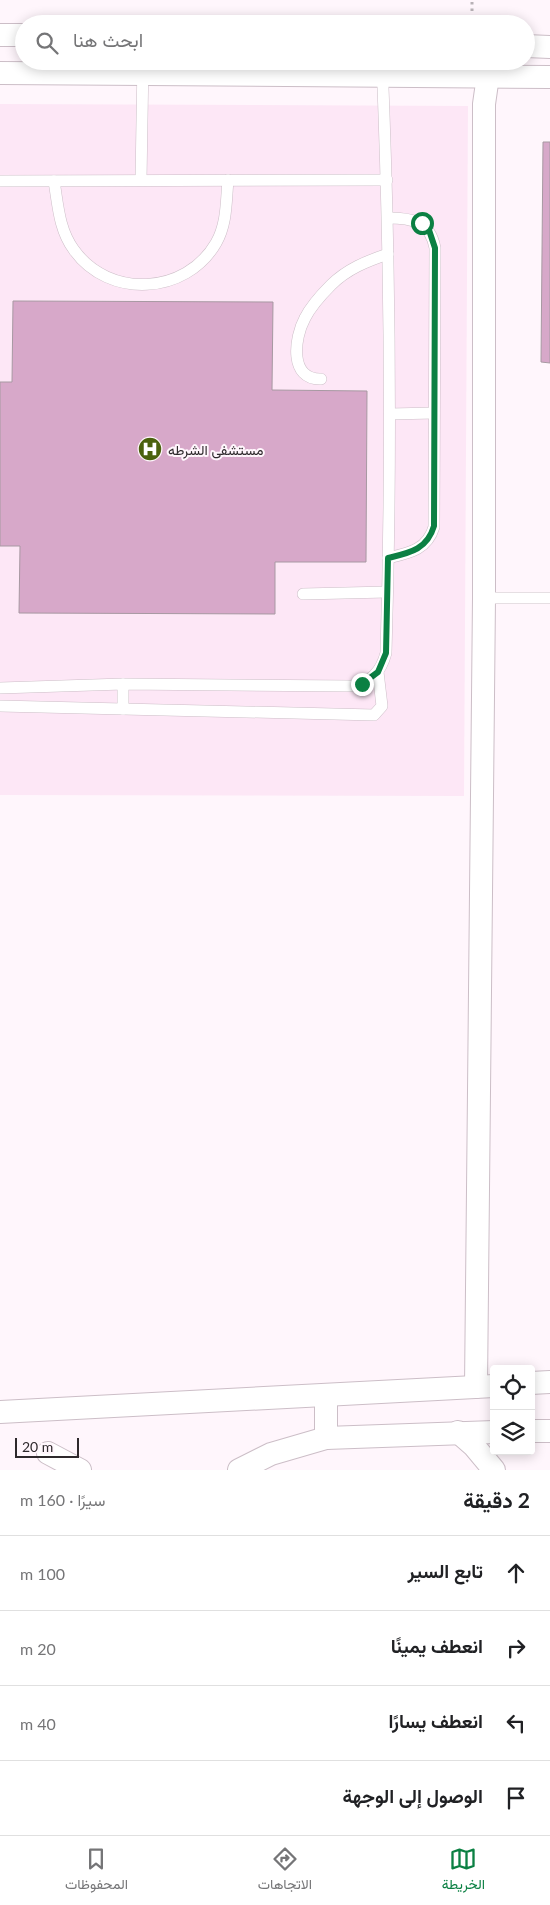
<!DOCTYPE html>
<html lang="ar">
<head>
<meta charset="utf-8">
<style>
  :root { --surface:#fff; --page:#f2f2f2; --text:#202124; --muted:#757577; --line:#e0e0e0; --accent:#0b8043 }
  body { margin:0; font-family:Lato,Vazirmatn,sans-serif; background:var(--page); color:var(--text); direction:rtl }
  .controls { position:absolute; right:15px; bottom:15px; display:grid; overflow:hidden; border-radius:5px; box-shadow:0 2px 12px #0003 }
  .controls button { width:45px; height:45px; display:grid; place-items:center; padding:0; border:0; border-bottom:1px solid var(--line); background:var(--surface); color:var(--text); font:25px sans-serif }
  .scale { position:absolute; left:15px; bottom:12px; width:64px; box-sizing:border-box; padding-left:5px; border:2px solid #2e292c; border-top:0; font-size:14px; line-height:18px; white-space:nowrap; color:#2e292c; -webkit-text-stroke:4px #fff6fc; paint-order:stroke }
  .stop { position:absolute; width:15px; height:15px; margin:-11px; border:4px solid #0b8043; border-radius:50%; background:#fff }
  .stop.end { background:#0b8043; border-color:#fff; box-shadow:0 1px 5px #0008 }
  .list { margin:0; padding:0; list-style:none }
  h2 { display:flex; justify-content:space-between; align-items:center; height:65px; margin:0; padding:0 20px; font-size:21px }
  h2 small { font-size:16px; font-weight:400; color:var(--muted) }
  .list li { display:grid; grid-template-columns:32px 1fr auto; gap:15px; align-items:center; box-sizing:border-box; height:75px; padding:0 20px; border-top:1px solid var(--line) }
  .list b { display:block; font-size:19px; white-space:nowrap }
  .list em { font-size:16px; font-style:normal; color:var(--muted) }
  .icon { flex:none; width:28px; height:28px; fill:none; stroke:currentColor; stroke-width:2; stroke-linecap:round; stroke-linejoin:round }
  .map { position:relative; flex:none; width:550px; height:1470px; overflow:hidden; direction:ltr }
  .search { position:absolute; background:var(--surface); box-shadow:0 2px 12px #0003; left:15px; right:15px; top:15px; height:55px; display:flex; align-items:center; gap:12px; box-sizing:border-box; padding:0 18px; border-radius:28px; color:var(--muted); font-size:19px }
  .sheet { height:365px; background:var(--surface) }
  nav { display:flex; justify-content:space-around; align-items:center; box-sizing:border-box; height:70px; border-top:1px solid var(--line); background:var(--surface); font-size:14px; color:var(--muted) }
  nav a { display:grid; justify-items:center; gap:2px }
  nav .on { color:var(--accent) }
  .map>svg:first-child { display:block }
  .built { fill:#fde7f6 }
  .building { fill:#d7a8c9; stroke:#a799a2 }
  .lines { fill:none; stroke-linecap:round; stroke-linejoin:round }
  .service-casing { stroke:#ccbec7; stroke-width:12 }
  .minor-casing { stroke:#ccbec7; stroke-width:24 }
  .path { stroke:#b8b1b6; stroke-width:3; stroke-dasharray:2.5 4; stroke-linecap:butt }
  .service { stroke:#fff; stroke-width:11 }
  .minor { stroke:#fff; stroke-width:22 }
  .route { stroke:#0b8043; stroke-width:6 }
  .labels { text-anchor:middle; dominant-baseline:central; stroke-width:4; stroke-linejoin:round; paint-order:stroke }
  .poi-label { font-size:14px; fill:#2e292c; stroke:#fff6fc; text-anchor:start }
</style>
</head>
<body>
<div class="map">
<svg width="550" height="1470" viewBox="0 0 550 1470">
  <rect width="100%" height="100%" fill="#fff6fc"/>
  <path class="built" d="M0,104l468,2 -4,690 -464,-1z"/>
  <g class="building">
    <path d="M543,142h7v221l-9,-1z"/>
    <path d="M13,301l260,1 -1,88 95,1 -1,171h-91v52l-256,-1 1,-67h-20v-164h12z"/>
  </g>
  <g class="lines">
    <g class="service-casing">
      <g id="service">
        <path d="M141,180l2,-119"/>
        <path d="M0,181l387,-1"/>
        <path d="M54,181c4,24 5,49 20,69 35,49 112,45 142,-7 11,-19 10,-41 12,-63"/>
        <path d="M321,379c-32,1 -27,-41 -16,-61 6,-12 16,-23 26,-33 16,-16 36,-24 57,-31"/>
        <path d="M390,414l44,-1"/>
        <path d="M388,558c21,-5 39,-8 46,-31l1,-279c-5,-27 -23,-30 -47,-30"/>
        <path d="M303,594l84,-2"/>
        <path d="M484,598h66"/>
        <path d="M0,688l123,-4 229,2c19,-4 29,-14 34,-33 6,-197 4,-395 -4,-592"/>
        <path d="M0,706l374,9 8,-9 -4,-34"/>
        <path d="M123,709v-25"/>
      </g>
    </g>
    <g class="minor-casing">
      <g id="minor">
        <path d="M0,35h24"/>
        <path d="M526,46l24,1"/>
        <path d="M0,73l550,4"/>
        <path d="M531,1383l19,-1"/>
        <path d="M476,1387l8,-789v-494l3,-21 8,-22"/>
        <path d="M0,1412l494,-26"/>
        <path d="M531,1431h19"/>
        <path d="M458,1432l16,14 20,24"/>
        <path d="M326,1438v-42"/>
        <path d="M48,1453l32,17"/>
        <path d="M239,1470l32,-16 55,-16 168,-6"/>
      </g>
    </g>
    <path class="path" d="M472,24v-24"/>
    <use href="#service" class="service"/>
    <use href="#minor" class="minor"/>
  </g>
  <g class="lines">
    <path class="route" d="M362,684l16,-12 8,-19 2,-95c21,-5 39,-8 46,-32l1,-278 -6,-18 -7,-7"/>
  </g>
  <defs>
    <g id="hospital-disc" transform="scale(1.25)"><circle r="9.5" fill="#4a610d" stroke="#fff6fc"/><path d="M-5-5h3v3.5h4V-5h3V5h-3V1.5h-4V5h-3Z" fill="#fff"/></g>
  </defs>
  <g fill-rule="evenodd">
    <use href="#hospital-disc" x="150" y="449"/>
  </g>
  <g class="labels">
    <g class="poi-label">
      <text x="168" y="449">مستشفى الشرطه</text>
    </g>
  </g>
</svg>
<div class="controls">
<button><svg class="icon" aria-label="locate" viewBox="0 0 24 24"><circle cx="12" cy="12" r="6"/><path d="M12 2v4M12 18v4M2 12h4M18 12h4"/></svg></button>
<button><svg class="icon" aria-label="layers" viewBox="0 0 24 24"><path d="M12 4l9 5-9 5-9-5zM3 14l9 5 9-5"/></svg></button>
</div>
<div class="scale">20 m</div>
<div class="stop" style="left:422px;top:223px"></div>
<div class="stop end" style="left:362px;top:684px"></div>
<div class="search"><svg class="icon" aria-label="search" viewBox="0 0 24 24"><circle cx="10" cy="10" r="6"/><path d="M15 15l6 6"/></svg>ابحث هنا</div>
</div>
<section class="sheet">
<h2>2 دقيقة<small>سيرًا · 160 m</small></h2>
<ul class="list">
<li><svg class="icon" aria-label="ahead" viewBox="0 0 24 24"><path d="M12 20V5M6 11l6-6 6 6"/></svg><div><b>تابع السير</b></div><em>100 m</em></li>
<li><svg class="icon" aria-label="right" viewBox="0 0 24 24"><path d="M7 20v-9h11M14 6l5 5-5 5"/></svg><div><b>انعطف يمينًا</b></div><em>20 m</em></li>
<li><svg class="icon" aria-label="left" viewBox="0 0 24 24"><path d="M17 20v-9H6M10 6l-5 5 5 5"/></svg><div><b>انعطف يسارًا</b></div><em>40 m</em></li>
<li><svg class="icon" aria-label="arrive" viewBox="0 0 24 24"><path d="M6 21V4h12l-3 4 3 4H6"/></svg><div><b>الوصول إلى الوجهة</b></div></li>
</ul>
</section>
<nav>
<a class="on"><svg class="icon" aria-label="map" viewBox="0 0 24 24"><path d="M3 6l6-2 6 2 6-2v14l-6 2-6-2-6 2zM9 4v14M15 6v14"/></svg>الخريطة</a>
<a><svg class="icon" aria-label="directions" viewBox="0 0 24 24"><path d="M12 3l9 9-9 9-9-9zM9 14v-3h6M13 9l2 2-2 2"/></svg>الاتجاهات</a>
<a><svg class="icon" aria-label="saved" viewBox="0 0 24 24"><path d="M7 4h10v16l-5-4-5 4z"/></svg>المحفوظات</a>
</nav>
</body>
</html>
